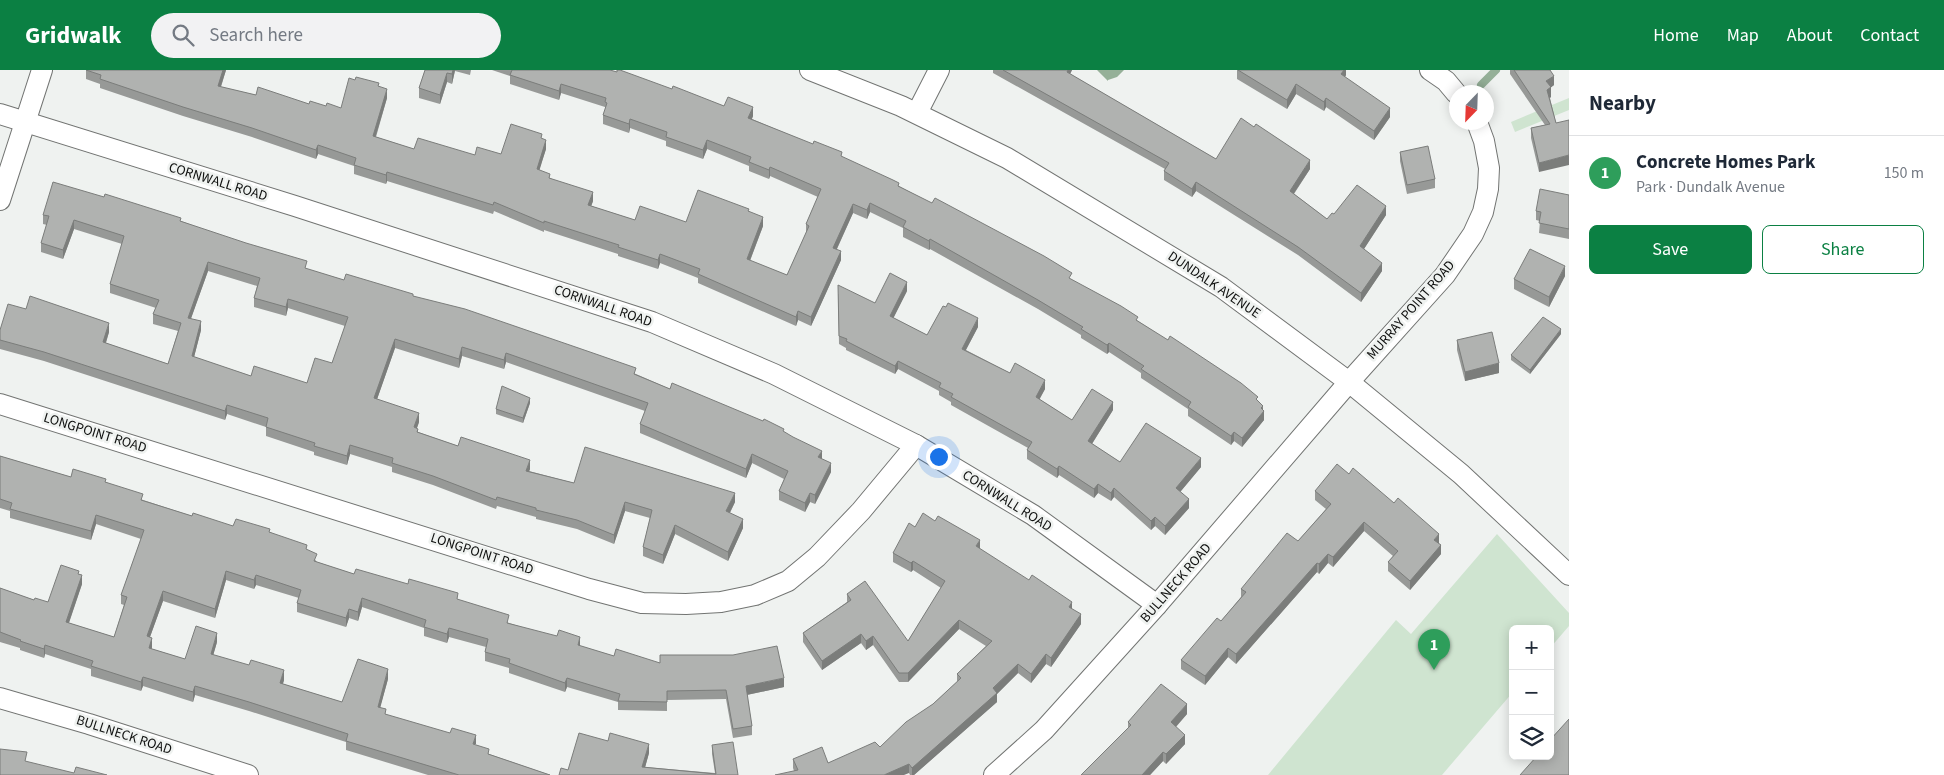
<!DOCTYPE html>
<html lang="en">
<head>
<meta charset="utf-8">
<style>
  :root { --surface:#fff; --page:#f2f2f3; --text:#1f2937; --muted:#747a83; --line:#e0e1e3; --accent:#0b8043 }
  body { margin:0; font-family:"Source Sans 3",sans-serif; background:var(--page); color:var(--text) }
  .controls { position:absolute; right:15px; bottom:15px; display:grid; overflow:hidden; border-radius:8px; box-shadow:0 2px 12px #0003 }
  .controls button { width:45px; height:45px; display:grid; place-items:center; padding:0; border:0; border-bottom:1px solid var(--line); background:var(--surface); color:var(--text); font:25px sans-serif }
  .compass { position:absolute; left:1449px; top:15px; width:45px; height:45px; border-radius:50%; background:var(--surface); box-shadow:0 2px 12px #0003; rotate:203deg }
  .you { position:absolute; left:938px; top:386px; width:18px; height:18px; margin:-12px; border:4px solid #fff; border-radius:50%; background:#1a73e8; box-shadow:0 0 0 8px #1a73e833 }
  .badge { display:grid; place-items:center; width:32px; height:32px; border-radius:50%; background:var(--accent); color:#fff; font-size:16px; font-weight:700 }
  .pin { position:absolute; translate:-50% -41px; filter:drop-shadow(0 1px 2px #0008) }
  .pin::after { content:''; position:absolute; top:26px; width:18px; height:15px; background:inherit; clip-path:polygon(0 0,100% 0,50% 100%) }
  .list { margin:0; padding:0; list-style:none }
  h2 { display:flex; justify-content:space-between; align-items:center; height:65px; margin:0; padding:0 20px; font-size:21px }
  h2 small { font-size:16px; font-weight:400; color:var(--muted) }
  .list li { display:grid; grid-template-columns:32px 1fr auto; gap:15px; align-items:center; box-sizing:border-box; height:75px; padding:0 20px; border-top:1px solid var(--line) }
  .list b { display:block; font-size:19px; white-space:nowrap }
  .list p { margin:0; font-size:16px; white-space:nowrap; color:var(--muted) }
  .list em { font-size:16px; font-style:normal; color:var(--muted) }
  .actions { display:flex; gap:10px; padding:15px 20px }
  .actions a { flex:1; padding:11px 0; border:1px solid var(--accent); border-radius:8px; text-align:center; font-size:18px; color:var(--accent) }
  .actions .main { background:var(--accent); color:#fff }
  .icon { flex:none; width:28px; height:28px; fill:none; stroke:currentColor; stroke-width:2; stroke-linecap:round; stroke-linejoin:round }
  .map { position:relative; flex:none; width:1569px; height:705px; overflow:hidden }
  header { display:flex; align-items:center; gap:30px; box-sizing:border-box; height:70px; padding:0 25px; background:var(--accent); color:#fff }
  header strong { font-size:24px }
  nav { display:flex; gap:28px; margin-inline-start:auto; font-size:18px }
  .search { width:350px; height:45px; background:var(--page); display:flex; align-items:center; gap:12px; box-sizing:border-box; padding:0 18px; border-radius:28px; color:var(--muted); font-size:19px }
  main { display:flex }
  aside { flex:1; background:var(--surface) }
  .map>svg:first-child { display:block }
  .green { fill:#cfe4d0 }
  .water { fill:#95b098 }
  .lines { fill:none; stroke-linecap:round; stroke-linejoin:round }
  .stream { stroke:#95b098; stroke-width:8 }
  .street-casing { stroke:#727472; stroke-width:22 }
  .street { stroke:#fff; stroke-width:20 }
  .wall { fill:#979997; fill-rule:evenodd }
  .shaded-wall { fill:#7b7d7b }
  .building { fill:#b0b2b0; stroke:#7b7d7b; fill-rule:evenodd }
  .labels { text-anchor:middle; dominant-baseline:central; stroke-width:5; stroke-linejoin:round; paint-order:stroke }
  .street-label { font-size:14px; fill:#0f100f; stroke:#eff2f0 }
</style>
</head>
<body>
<header>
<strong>Gridwalk</strong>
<div class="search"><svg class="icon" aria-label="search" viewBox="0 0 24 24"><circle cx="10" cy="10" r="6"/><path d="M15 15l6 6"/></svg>Search here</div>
<nav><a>Home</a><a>Map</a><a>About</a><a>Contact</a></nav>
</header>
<main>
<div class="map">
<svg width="1569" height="705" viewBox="0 0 1569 705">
  <rect width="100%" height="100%" fill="#eff2f0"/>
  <g class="green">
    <path d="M1569,28v12l-54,22 -4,-10z"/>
    <path d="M1497,464l72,79v13l-19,22v-19h-37v63l-71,83h-174l128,-155 15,14z"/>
  </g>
  <path class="water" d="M1097,0h27l-7,7 -9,3v1z"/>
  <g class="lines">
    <path class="stream" d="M1481,15l15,-15"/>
    <g class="street-casing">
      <g id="street">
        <path d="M810,0l91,36 106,52 214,129 128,95 112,92 108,101"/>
        <path d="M1430,0l16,11 10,12"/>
        <path d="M917,43l22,-43"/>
        <path d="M0,44l295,92 357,116 122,52 142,71 117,70 124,90"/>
        <path d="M0,130l42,-130"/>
        <path d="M0,334l589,185 53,14 44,1 35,-2 34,-7 33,-14 29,-24 44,-46 55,-66"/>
        <path d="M0,628l89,26 159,51"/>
        <path d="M994,705l50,-45 113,-125 192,-223 96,-107 28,-41 10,-22 5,-23 1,-21 -5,-27 -7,-19"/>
      </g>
    </g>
    <use href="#street" class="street"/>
  </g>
  <g class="wall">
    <path d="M86,0h140l-5,17 35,8 53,9 32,4 38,-22 8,12 -11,39 38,12 61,6 26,-1 41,-15 4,10 -7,21 11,8 43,23 -2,5 44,14 51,2 63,-11 14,15 -13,35 37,14 19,-42v-9l12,-27 -48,-21 -1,3 -20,-8v-5l-42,-17 -4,10 -37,-13v-5l-36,-13 -1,5 -26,-9v-9l2,-5v-3l-44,-14 -2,7 -49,-16v-8l-18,-6h118l114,36 29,10 -1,3 90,38 57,29 173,94 66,41 120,80 5,9 1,10 -22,27 -8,-6 -3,4 -43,-29v-7l-47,-31v-5l-32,-21 -2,2 -26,-16v-3l-43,-26 -108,-60 -1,1 -26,-13v-9l-33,-16 -3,7 -14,-6 -16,36 4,11 -30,66 -13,-6 -2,6 -98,-43v-5l-38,-15 -2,6 -40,-13v-2l-74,-24v2l-50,-21 -1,3 -106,-33 -1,3 -32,-10v-8l-36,-12 -2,5 -64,-22 -69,-21 -83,-28v-4l-14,-5z"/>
    <path d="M425,0h46l-1,5 -15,-4 -3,13 -5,-2 -7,22 -21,-6v-10z"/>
    <path d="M993,0h79l-2,4 146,85 94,10 -16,25 33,25 7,-5 52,1 -22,34 18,22 -21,31 -63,-47 -102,-64 -4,6 -28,-17v-9l1,-2 -172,-96z"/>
    <path d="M1237,0h109v5l-1,2 45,40 -16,23 -48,-33 -2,4 -28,-17 -9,15 -50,-30z"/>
    <path d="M1510,0h40l4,15 -3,2v10l-1,1 6,25 -17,49 -8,-34v-10l14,-3 -35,-51z"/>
    <path d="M1400,82l35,27v9l-28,6 -7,-33z"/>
    <path d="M1569,125v44l-30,-6 1,-12 -4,-1v-9z"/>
    <path d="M43,145l138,6 126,48 37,11 69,16 223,78 34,15 114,43 38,27 9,13 -16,32 -5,-2 -5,10 -26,-12v-9l5,-12 -32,-16 -6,15 -106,-45v-9l5,-13 -139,-49 -2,7 -42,-13 -3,12 -64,-20 -18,51 42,23 -2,6 1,4 40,14 72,23 -1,2 45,12 161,19 -5,11 13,15 -15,33 -53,-27 -12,30 -20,-8v-9l7,-29 -25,-7 -11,33 -37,-15 -41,-10v-2l-39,-11 -1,3 -63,-24 -41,-13v-5l-42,-13 -3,11 -33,-10v-3l-48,-16v-9l-39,-13 -2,6 -181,-59 -44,-12v-19l26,-21 83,23 -3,11 62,21 10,-33 -25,-7v-10l3,-6 -46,-15v-9l12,-40 -48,-15 -11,30 -22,-7v-9l6,-18 -4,-1zM208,201l49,15 -3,12v9l32,9 2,-8 57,18 -13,37 -25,20 -56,-7 -57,-19 7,-27 -10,-12z"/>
    <path d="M1565,206l-16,31 -35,-18v-10z"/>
    <path d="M907,221l-14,27 34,17 51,-8 -12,23 44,23 35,16 -6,10 33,21 41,-10 -21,34 28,18 81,5 -21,25 9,16 -24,27 -10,-9 -4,4 -37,-33 -3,4 -13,-8 -4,5 -35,-23 -2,3 -30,-19v-9l1,-2 -77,-43v-3l-12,-7v-4l-41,-22 -3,5 -49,-24v-2l-7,-4 -1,-50 37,9z"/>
    <path d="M1561,264l-31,40 -19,-14v-5z"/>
    <path d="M1457,270l42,33 -34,8 -8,-31z"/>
    <path d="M530,333l-7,20 -27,-9v-5z"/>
    <path d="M0,386l71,21 35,5 37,18 49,16 41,10 37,6 37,18 10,12 37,12 104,26 51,23 71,23 34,10 46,7 124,24 -37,8 5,31v9l-19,3 -7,-39 -59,1v11l-49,-1v-8l-51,-15 -2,5 -56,-19v-5l-24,-7v-9l1,-5 -37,-10 -2,6 -23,-7v-8l-62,-21 -4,14 -9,-3 -3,9 -49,-15v-9l2,-5 -43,-13 -2,4 -28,-9 -11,38 -52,-17 -13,36 2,10v2l33,10 32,-17 -4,13 71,25 -1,4 59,18 46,-23 -8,28 6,8 90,30 13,9 61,21h-122l-82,-25v-8l-97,-31 -54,-16 -2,7 -50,-16 -2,5 -50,-15v-7l-46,-15 -1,4 -24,-8v-2l-20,-6v-54l34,12 14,2 31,-28 3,10 -13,39 45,14 10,-32 -3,-1v-9l20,-56 -45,-15 -5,16 -81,-22v-7l-10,-3z"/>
    <path d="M1349,404l90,69 2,11 -31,36 -22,-19v-9l5,-6 -29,-25 -31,36 -5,-4 -9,11 -2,-2 -81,92 -8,-7 -23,28 -24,-16v-9l40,-39 20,-24v-8l57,-48 28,-32 -11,-9v-9z"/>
    <path d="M915,457l65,22 92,60 9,15 -30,43 -5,-3 -15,19 -13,-10 -21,21v8l-83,73h-4l-1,-2 -115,-2 -1,-3v-9l35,4 52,-16 53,-43 24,-22v-8l29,-28 -27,-17 -51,53h-9l-26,-37 -7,5 -5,-7 -39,27 -19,-28v-9l44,-31v-8l61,47 33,-53 -28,-18 -2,2 -18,-10v-9z"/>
    <path d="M1187,644l-11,13 9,17 -19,20 -3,-3 -13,14h-69l47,-46v-7z"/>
    <path d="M712,675l26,30 -170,-5 81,-17 -4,14 70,6 -3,-19z"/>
  </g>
  <g class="shaded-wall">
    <path d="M223,0h3l-8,25v-9z"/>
    <path d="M453,0h2l-3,14v-10z"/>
    <path d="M1068,0h4l-5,10v-8z"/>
    <path d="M1344,0h2v5l-5,8v-9z"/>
    <path d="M447,3v9l-7,22v-9z"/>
    <path d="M1554,6v9l-5,4 2,-2v10l-4,2 -1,-18z"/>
    <path d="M561,14v9l-2,7v-9z"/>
    <path d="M1296,14v10l-9,15v-9z"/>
    <path d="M387,19v9l-14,47v-9z"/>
    <path d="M1326,28v9l-2,4v-9z"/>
    <path d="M753,37v9l-5,11v-9z"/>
    <path d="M1390,38v9l-16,23v-9z"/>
    <path d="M630,49v9l-1,5v-9z"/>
    <path d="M546,70v9l-9,29v-9z"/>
    <path d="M707,70v9l-4,10v-9z"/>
    <path d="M318,75v9l-2,5v-9z"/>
    <path d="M1569,85v10l-30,7v-9z"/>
    <path d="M1310,90v9l-20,30v-8z"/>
    <path d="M770,97v9l-1,3v-9z"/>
    <path d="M387,102v9l-1,3v-9z"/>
    <path d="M1196,112v9l-4,6v-8z"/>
    <path d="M593,122v9l-5,14v-10z"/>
    <path d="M870,133v9l-3,7v-9z"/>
    <path d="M853,134v9l-20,44v-9z"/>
    <path d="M1386,136v9l-26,40v-9z"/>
    <path d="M763,147v9l-16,42v-9z"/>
    <path d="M74,150v9l-11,30v-9z"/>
    <path d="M930,169v10l-1,1v-9z"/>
    <path d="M841,181v9l-30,66v-9z"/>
    <path d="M660,184v9l-2,6v-9z"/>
    <path d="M208,192v9l-20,56v-9z"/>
    <path d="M1382,193v8l-21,31v-9z"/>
    <path d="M1565,196v10l-16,31v-10z"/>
    <path d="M907,212v9l-17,34v-9z"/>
    <path d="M288,229v9l-2,8v-9z"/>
    <path d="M798,241v9l-2,6v-9z"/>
    <path d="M978,248v9l-16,30v-8z"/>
    <path d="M201,251v9l-9,35v-9z"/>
    <path d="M109,253v9l-6,19v-9z"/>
    <path d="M1561,259v5l-31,40v-4z"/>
    <path d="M395,269v9l-21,60v-10z"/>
    <path d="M1109,273v9l-2,2v-9z"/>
    <path d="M462,277v9l-3,12v-9z"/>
    <path d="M506,283v9l-2,7v-9z"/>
    <path d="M898,291v8l-3,5v-8z"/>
    <path d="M1499,293v10l-34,8v-9z"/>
    <path d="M1045,310v9l-9,17v-9z"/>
    <path d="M530,328v5l-7,20v-5z"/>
    <path d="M1113,332v8l-25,40v-9z"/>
    <path d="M227,335v9l-2,6v-9z"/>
    <path d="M1263,336v6l1,-1v9l-22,27v-9z"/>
    <path d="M419,343v9l-5,14v-9z"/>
    <path d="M1234,362v9l-3,4v-9z"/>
    <path d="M350,375v9l-3,11v-9z"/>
    <path d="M822,381v9l-4,-3z"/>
    <path d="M752,384v9l-6,15v-9z"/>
    <path d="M1201,388v9l-25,30v-9z"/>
    <path d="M530,390v9l-4,11v-9z"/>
    <path d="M831,393v9l-16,32v-9z"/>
    <path d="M1059,396v9l-2,3v-9z"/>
    <path d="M1098,414v9l-4,5v-9z"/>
    <path d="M1114,418v9l-3,4v-8z"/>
    <path d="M735,423v9l-9,18v-9z"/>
    <path d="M810,423v9l-5,10v-9z"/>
    <path d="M1189,429v9l-24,27v-9z"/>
    <path d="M625,432v9l-11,33v-9z"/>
    <path d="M96,445v9l-5,16v-9z"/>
    <path d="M1155,447v9l-4,4v-9z"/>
    <path d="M743,449v9l-15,33v-9z"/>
    <path d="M1364,452v9l-31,36v-10z"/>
    <path d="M675,455v9l-12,30v-9z"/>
    <path d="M1439,464v9l-5,6v-9z"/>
    <path d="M980,470v10l-4,-4z"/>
    <path d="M1441,475v9l-31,36v-9z"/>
    <path d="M1328,484v9l-9,11v-10z"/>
    <path d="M913,491v9l-2,2v-9z"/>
    <path d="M1317,493v9l-81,92v-10z"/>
    <path d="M226,501v9l-11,38v-9z"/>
    <path d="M82,505v9l-16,47v-9z"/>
    <path d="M256,505v10l-2,4v-9z"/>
    <path d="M163,521v10l-16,44v-9z"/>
    <path d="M362,528v9l-4,14v-9z"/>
    <path d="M1072,532v9l-3,-4z"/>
    <path d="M349,539v9l-3,9v-9z"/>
    <path d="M1081,544v10l-30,43v-9z"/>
    <path d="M959,550v9l-51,53v-9z"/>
    <path d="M449,558v9l-2,6v-9z"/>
    <path d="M217,563v9l-6,21v-9z"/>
    <path d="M861,564v9l-39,27v-9z"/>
    <path d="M873,566v9l-7,5v-9z"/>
    <path d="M580,567v9l-2,-1z"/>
    <path d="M152,568v9l-3,10v-9z"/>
    <path d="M45,575v9l-1,4v-9z"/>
    <path d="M1228,578v9l-23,28v-9z"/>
    <path d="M1046,584v10l-15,19v-9z"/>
    <path d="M1018,594v9l-21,21v8l-83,73h-2v-7z"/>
    <path d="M388,599v10l-10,37v-9z"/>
    <path d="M284,600v10l-4,12v-9z"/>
    <path d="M143,607v9l-2,5v-9z"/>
    <path d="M567,608v9l-2,5v-9z"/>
    <path d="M784,608v9l-38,8v-9z"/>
    <path d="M195,616v9l-2,7v-10z"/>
    <path d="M1187,634v10l-16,18v-10z"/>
    <path d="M476,665v9h-3z"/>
    <path d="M1185,665v9l-19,20v-10z"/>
    <path d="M649,674v9l-6,22 -1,-8z"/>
    <path d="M1163,682v9l-13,14h-8z"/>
    <path d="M909,694v9l-5,2h-20z"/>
  </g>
  <g class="building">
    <path d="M86,0h137l-5,16 38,9 2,-8 51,17 1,-3 16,5 1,-3 14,5 8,-30 6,2 1,-3 23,6 -1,3 9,3 -14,47 41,13 4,-11 57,17 2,-8 24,7 10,-30 31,10 -1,4 5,2 -9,29 13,5 -1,4 44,14 -5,13 47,15 5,-14 46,16 12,-32 51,19 -1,2 15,6 -16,42 40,16 22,-49 -3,-2 15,-35 -51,-22 -1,3 -20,-8 2,-5 -44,-17 -4,10 -37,-13 1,-5 -37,-13 -1,5 -26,-9 4,-12 -2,-1 1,-4 -45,-14 -2,7 -49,-16 2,-5h98l7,2v-2h3l52,19 1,-3 51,20 4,-9 25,10 -5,11 65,26 1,-3 28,11 -1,4 52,24 6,3 -1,3 34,17 3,-5 109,58 28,17 -3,5 52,28 17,11 -2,3 32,20 2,-4 71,47 17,14 -2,2 7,7 -2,2 3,3 -22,27 -8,-6 -3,4 -43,-29 3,-5 -50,-33 3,-3 -35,-23 -2,2 -26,-16 2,-2 -45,-27 -108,-61 -1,2 -26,-14 3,-6 -36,-18 -3,7 -14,-6 -20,44 8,3 -30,66 -13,-6 -2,6 -98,-43 2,-5 -40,-15 -2,6 -40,-13 1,-2 -75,-24v2l-50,-21 -1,3 -106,-33 -1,3 -32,-10 2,-7 -38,-13 -2,5 -64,-22 -69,-21 -83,-28 1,-4z"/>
    <path d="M425,0h28l-1,4 -5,-1 -7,22 -21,-7z"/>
    <path d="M1003,0h65l-1,2 149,87 25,-41 13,9 2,-3 54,36 -20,31 37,28 5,-6 2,1 23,-29 29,21 -26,40 22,17 -21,30 -63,-46 -102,-65 -4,7 -28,-18 5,-8z"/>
    <path d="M1238,0h106l-3,4 49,34 -16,23 -48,-33 -2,4 -28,-18 -9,16z"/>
    <path d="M1514,0h36l4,6 -8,5 5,6 -4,3 9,33 13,-3v35l-30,8 -8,-35 19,-4z"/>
    <path d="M1428,76l7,33 -28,6 -7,-33z"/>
    <path d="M53,112l51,15 1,-3 76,24 -1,3 66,22 61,18 -2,7 39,12 2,-6 67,20v2l52,13 125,43 46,16 -2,6 36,15 2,-6 91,38 1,-2 20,10 -1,2 10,6 29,14 -4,6 13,6 -16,32 -5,-2 -5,10 -26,-12 9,-20 -36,-17 -6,15 -106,-45 8,-21 -142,-50 -2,7 -42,-13 -3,12 -64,-20 -21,59 45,15 -5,14 4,2 -1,3 41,14 3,-9 69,23 -4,11 48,12 11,-36 150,46 -9,18 17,8 -15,33 -53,-27 -12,30 -20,-8 9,-37 -27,-8 -11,33 -37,-15 -41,-10v-2l-39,-11 -1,3 -63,-24 -41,-13 1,-5 -43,-13 -3,11 -33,-10 1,-3 -49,-16 2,-9 -41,-13 -2,6 -181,-59 -44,-12v-10l8,-26 18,5 4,-13 79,27 -6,19 65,22 13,-41 -28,-9 6,-14 -49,-16 14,-48 -50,-16 -11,30 -22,-7 8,-27 -6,-1zM208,192l52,16 -6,20 32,9 2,-8 60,18 -16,46 -17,-5 -8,25 -53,-17 -3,10 -59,-20 9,-35 -13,-3z"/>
    <path d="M1540,119l29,6v34l-30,-6 2,-11 -5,-1z"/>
    <path d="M1530,179l35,17 -16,31 -35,-18z"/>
    <path d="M890,203l17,9 -17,34 37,19 16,-29 3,1 2,-4 30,15 -16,31 48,24 5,-10 30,17 -9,17 36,23 20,-31 21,13 -25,39 32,21 26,-39 55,35 -25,30 13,11 -24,27 -10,-9 -4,4 -37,-33 -3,5 -13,-9 -4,5 -35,-23 -2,3 -30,-19 5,-8 -81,-45 2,-3 -14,-7 2,-4 -43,-22 -3,5 -49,-25 1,-2 -8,-3 -1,-51 37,18z"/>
    <path d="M1543,247l18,12 -31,41 -19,-15z"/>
    <path d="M1492,262l7,31 -34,9 -8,-32z"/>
    <path d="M502,316l28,12 -7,20 -27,-9z"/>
    <path d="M0,386l71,21 2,-8 33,10 -1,3 38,12 -2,6 51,16 1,-3 40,13 3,-7 34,10 -1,3 38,13 -1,4 11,5 -3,7 40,13 2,-5 52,15 1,-5 49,14 -1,6 52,16 -2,8 50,13 2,-6 21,7 -2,8 36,11 2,-7 44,14v-8h73l44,-9 7,32 -38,8 6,40 -19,3 -7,-39 -59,1v11l-49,-1 2,-7 -53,-16 -2,5 -56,-20 1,-4 -25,-7 3,-13 -39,-11 -2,6 -23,-7 2,-7 -64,-22 -4,14 -9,-3 -3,9 -49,-15 4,-13 -45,-15 -2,5 -28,-9 -11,38 -52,-18 -16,45 5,2 -3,10 36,11 11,-33 21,7 -6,21 38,11 2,-5 33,10 -4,13 62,19 16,-43 30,10 -10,38 8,2 -1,5 65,19 2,-5 24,7 -3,9 16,5 -1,5 62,21h-91l-113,-34 2,-7 -99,-32 -54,-16 -2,6 -50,-15 -2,5 -50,-16 2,-5 -48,-16 -1,4 -24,-8 1,-1 -21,-8v-44l34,12 1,-2 13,4 13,-37 18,6 -1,3 4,1 -16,47 48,15 13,-40 -6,-2 23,-65 -48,-15 -5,16 -81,-22 2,-6 -12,-4z"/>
    <path d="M1337,394l12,10 4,-6 41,35 4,-5 41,36 -5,6 7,5 -31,36 -22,-19 10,-11 -34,-29 -31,35 -5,-3 -9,10 -2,-1 -81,91 -8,-6 -23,28 -24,-16 36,-42 4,3 25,-29 -5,-3 46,-56 11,8 33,-37 -16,-13z"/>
    <path d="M923,443l12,8 3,-5 42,24 -4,6 53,34 3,-5 40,27 -3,5 12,7 -30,44 -5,-4 -15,20 -13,-10 -25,24 4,5 -85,75 -3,-4 -25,11h-109l23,-5 -5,-11 29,-12 6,16 47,-21 5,5 26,-25 27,-18 28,-26 -4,-4 35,-33 -33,-21 -51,53h-9l-26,-37 -7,5 -5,-7 -39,27 -19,-28 48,-33 -4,-6 18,-13 43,60 37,-60 -32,-20 -2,2 -18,-10 16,-30 6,4z"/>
    <path d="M1161,614l26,20 -16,18 14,13 -19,19 -3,-2 -21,23h-61l50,-50 -3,-3z"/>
    <path d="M1569,649v56h-49l17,-19h13v-16z"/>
    <path d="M579,663l29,8 2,-8 39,11 -7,23 74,7 -4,-29 21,-3 5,33h-179l2,-7 7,2z"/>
    <path d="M0,679l27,3 -2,9 49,12 2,-6 31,8h-107z"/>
  </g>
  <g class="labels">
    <g class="street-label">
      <text transform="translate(218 112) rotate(17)">CORNWALL ROAD</text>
      <text transform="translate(1214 215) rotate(34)">DUNDALK AVENUE</text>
      <text transform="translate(603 236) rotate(19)">CORNWALL ROAD</text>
      <text transform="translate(1411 240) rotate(-49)">MURRAY POINT ROAD</text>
      <text transform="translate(95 363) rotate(17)">LONGPOINT ROAD</text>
      <text transform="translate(1007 431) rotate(32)">CORNWALL ROAD</text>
      <text transform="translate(482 484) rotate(18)">LONGPOINT ROAD</text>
      <text transform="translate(1176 513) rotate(-49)">BULLNECK ROAD</text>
      <text transform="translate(124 665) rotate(18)">BULLNECK ROAD</text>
    </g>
  </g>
</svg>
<div class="controls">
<button>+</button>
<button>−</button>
<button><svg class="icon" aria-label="layers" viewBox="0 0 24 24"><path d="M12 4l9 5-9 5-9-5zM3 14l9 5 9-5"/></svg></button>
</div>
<svg class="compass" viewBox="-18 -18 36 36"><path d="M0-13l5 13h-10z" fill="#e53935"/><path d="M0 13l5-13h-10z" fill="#747a83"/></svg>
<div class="you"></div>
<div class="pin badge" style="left:1434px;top:600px;background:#2e9e5b">1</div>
</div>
<aside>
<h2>Nearby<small></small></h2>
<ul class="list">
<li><span class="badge" style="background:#2e9e5b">1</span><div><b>Concrete Homes Park</b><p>Park · Dundalk Avenue</p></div><em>150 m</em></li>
</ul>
<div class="actions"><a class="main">Save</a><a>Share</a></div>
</aside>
</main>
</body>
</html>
